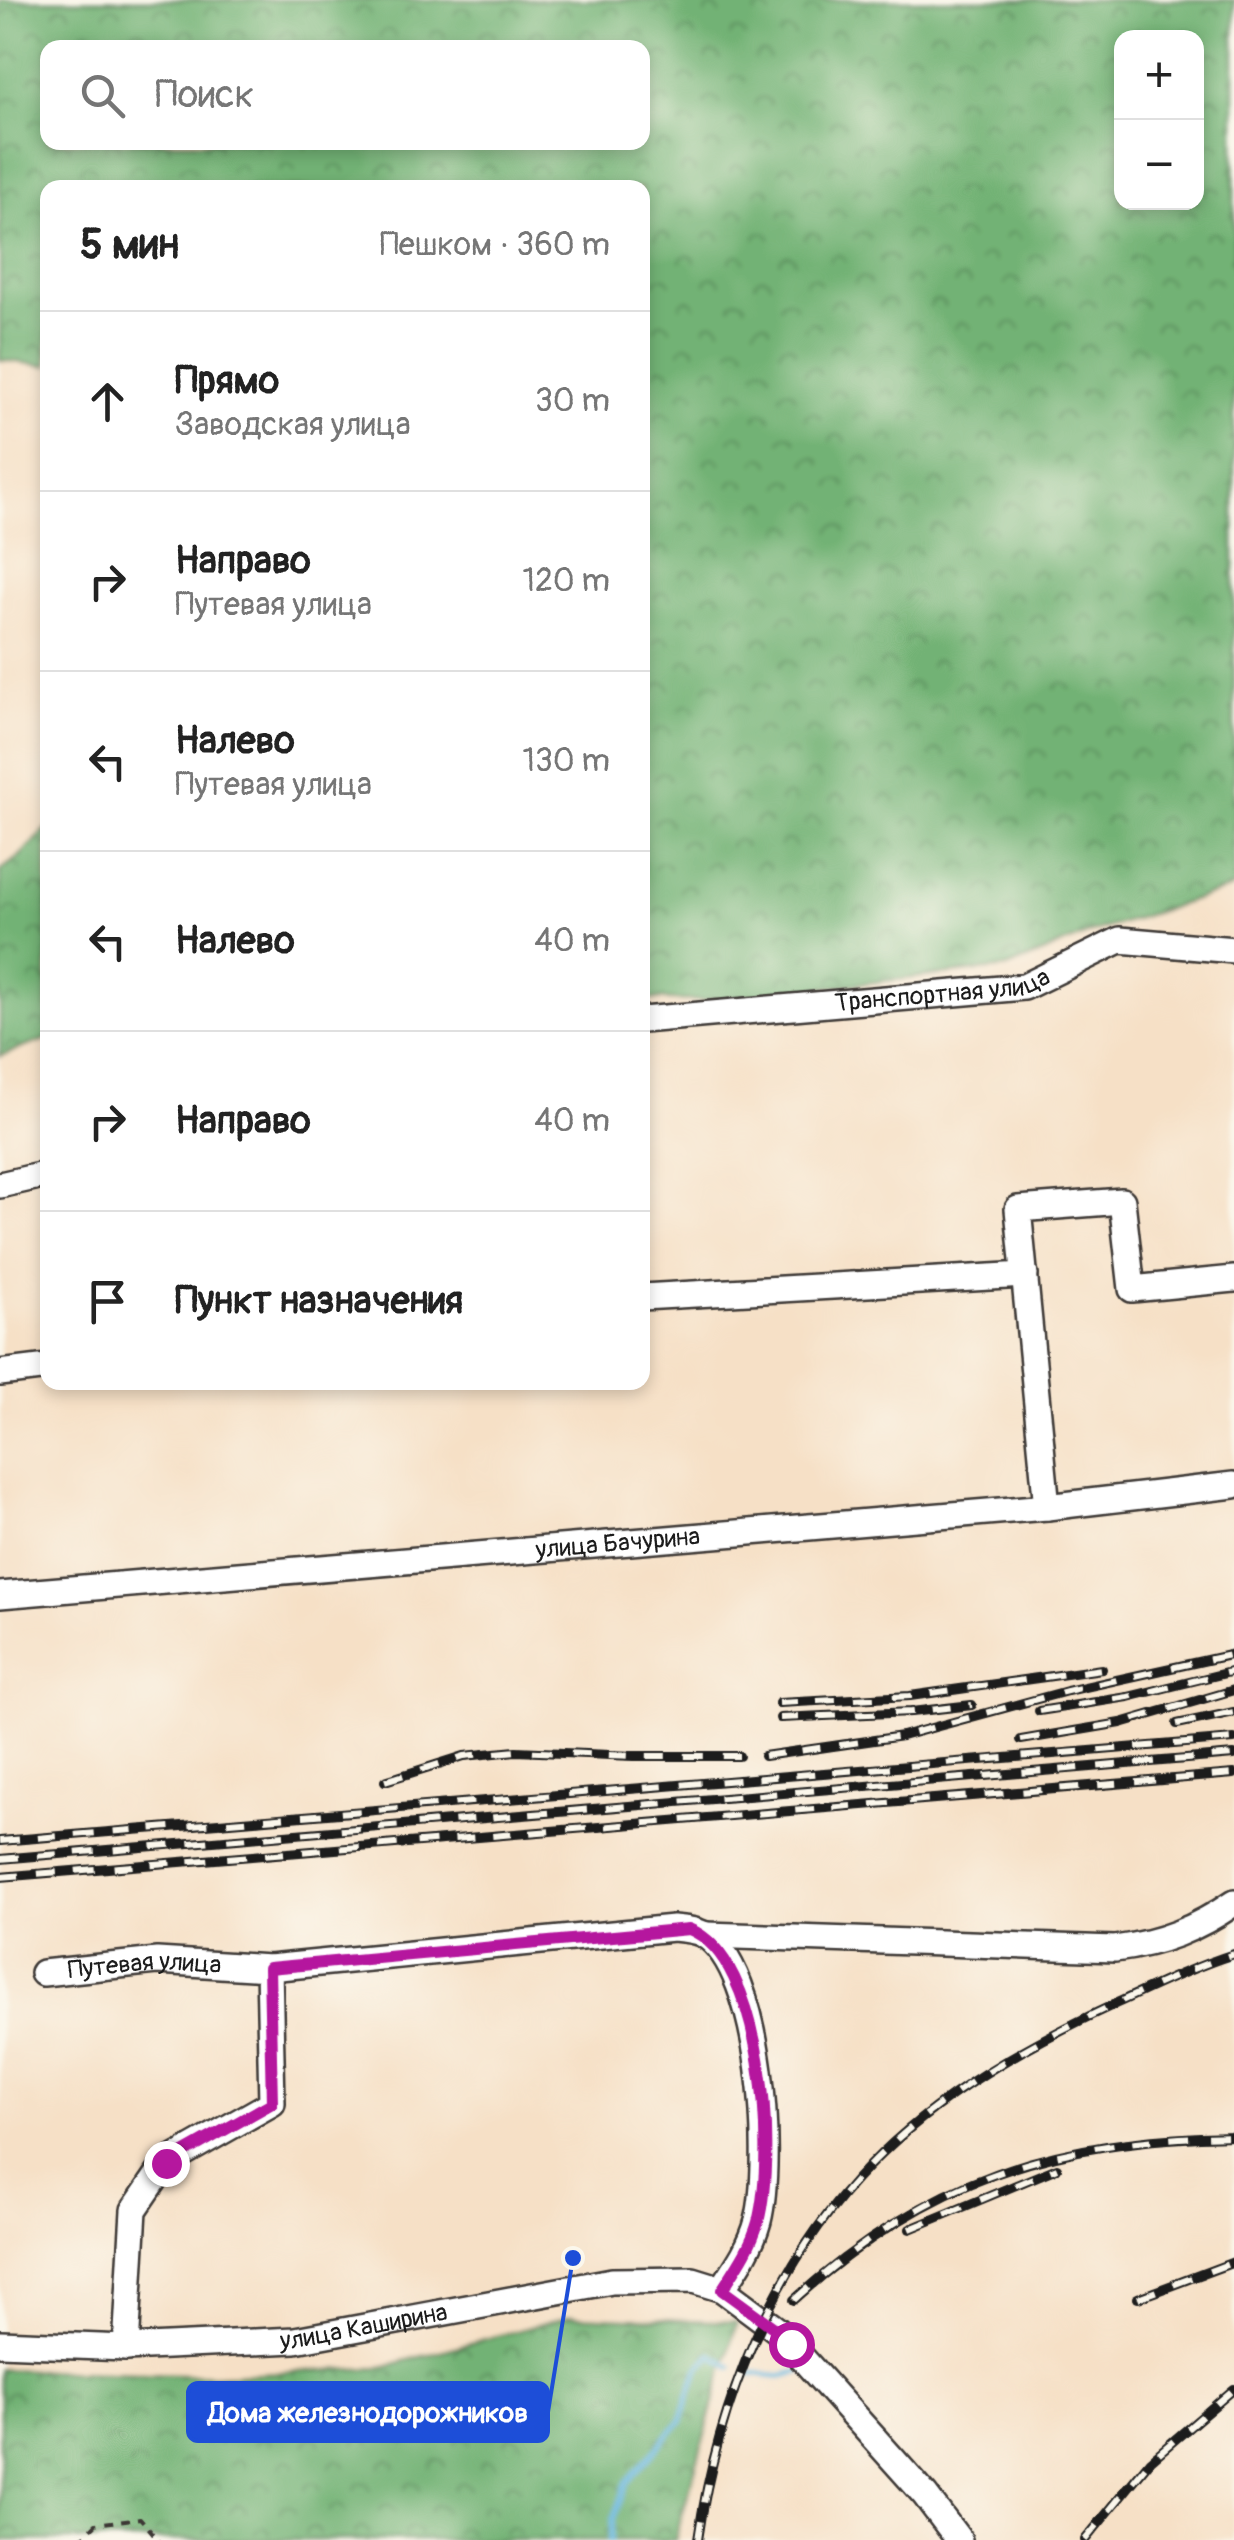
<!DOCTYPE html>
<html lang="ru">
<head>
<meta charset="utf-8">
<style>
  :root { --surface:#fff; --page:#f6f6f6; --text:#222; --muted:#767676; --line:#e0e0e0 }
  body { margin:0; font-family:Pangolin,sans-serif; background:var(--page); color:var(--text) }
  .controls { position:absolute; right:30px; top:30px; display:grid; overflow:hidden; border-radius:20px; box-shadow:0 5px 15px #0003 }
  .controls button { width:90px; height:90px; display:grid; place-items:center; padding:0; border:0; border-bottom:2px solid var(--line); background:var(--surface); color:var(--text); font:50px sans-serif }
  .stop { position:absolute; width:30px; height:30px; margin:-22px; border:8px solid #b5179e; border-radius:50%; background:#fff }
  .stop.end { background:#b5179e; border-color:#fff; box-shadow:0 2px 10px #0008 }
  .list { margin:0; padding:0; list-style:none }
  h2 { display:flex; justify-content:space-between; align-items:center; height:130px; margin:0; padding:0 40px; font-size:42px }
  h2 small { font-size:32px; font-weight:400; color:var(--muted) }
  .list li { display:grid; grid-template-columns:65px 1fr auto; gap:30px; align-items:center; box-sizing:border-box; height:180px; padding:0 40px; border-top:2px solid var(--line) }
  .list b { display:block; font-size:38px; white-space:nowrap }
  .list p { margin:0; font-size:32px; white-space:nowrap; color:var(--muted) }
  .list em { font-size:32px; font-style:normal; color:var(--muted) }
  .icon { flex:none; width:55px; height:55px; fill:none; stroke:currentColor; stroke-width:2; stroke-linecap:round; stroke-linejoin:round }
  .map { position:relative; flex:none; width:1234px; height:2540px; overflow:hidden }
  .search { position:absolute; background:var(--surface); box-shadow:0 5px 15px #0003; left:40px; top:40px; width:610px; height:110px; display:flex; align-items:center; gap:25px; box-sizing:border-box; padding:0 35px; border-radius:20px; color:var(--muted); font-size:38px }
  .panel { position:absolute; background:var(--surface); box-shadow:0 5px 15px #0003; left:40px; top:180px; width:610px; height:1210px; border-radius:20px }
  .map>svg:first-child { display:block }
  .forest { fill:url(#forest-crowns); stroke:#476748; stroke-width:2.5; fill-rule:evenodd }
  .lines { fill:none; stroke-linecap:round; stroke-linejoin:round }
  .stream { stroke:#60b3dc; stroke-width:6 }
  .minor-casing { stroke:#3d3936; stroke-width:30 }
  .path { stroke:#3d3936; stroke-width:4; stroke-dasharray:8 8; stroke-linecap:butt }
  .minor { stroke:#fff; stroke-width:25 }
  .rail-casing { stroke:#1c1c1c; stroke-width:10 }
  .rail { stroke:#fbf7ec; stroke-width:6; stroke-dasharray:19; stroke-linecap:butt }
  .route { stroke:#b5179e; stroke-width:12 }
  .labels { text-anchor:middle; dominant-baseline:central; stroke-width:9; stroke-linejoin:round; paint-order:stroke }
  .street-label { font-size:25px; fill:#1c1c1c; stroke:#fbf7ec }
  .leader { fill:none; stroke:#1d4ed8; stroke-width:4 }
  .callout-dot { fill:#1d4ed8; stroke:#fbf7ec; stroke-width:4 }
  .callout { fill:#1d4ed8; stroke:#1d4ed8; stroke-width:4 }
  .callout-label { font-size:28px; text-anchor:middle; font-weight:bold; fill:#fff }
</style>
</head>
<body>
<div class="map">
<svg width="1234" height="2540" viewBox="0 0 1234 2540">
  <defs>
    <pattern id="forest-crowns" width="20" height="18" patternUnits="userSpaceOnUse" patternTransform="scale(2.5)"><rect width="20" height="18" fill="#72b275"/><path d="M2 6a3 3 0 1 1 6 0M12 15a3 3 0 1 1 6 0" fill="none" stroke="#5d905f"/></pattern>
  </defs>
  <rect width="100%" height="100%" fill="#fbf7ec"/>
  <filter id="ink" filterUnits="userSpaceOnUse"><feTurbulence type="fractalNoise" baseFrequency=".01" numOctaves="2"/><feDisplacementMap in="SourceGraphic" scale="20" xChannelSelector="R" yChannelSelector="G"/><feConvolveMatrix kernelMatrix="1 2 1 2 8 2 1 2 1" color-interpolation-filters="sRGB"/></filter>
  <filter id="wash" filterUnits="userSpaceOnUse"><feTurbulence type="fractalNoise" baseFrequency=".0048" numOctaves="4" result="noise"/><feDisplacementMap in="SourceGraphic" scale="40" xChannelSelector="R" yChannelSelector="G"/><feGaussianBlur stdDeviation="2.25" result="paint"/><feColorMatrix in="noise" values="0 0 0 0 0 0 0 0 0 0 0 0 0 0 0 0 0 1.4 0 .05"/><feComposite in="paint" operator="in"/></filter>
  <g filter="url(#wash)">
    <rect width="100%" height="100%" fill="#f6e0c6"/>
    <g class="forest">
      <path d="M0,0h1234v887l-143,46 -84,35 -306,33 -58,-2 -1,-811h-594l-1,178 -47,-6zM1122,38h74v164h-74zM48,48h594v94h-594z"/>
      <path d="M47,828v211l-47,17v-185l20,-15z"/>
      <path d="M571,2316l166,6 -62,218h-675v-171l215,6 163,-7z"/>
    </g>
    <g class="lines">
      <g class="stream">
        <path d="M749,2373l32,3 18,-4"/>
        <path d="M610,2540l3,-21 14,-37 54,-61 17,-52 13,-14 20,11"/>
      </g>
    </g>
  </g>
  <g filter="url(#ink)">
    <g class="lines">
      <g class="minor-casing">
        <g id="minor">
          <path id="s1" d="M642,1020l382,-33 96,-47 114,10"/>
          <path d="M0,1185l48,-11"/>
          <path d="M642,1297l383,-22"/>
          <path d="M0,1373l48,-6"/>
          <path d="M1047,1507l-29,-298 104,-8 10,88 102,-10"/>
          <path id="s2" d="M0,1595l1047,-88 187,-22"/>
          <path d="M706,1935l409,14c46,-6 81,-20 119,-46"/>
          <path id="s3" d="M43,1973l114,-12 112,7 404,-40c10,1 20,1 30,6 60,34 70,227 55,287 -7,26 -22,47 -36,68"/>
          <path id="s4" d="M0,2343l126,5 169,-8 317,-59 81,-1 29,9 55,41 148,165 34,45"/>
          <path d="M126,2348l8,-138 32,-47 106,-60 -3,-135"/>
        </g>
      </g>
      <path class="path" d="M80,2540l16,-16 44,-6 19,22"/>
      <use href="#minor" class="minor"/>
      <g class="rail-casing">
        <g id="rail">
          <path d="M779,1703l131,-7 192,-27"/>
          <path d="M1039,1711l89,-14 106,-26"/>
          <path d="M780,1718l131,-6 61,-7"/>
          <path d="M1177,1724l57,-12"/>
          <path d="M1021,1740l100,-17 113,-33"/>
          <path d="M764,1756l138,-20 165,-45 167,-37"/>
          <path d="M385,1781l79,-25 52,-5 118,5h105"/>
          <path d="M0,1841l1234,-102"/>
          <path d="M0,1859l1234,-104"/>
          <path d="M0,1877l1234,-103"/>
          <path d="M910,2229l147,-61"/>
          <path d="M1138,2298l96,-36"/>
          <path d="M794,2300c135,-122 260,-161 440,-164"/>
          <path d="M698,2540c19,-135 75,-275 171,-374 69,-71 157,-121 246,-162 39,-18 78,-37 119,-50"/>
          <path d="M1085,2540l65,-79 84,-72"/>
        </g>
      </g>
      <use href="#rail" class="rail"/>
    </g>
  </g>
  <g class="lines" filter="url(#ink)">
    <path class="route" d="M166,2163l106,-60 -3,-135 420,-39c75,29 87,224 69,293 -7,25 -22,46 -36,68l55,40 14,14"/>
  </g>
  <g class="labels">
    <g class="street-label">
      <text stroke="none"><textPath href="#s1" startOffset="302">Транспортная улица</textPath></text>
      <text stroke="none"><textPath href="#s2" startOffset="620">улица Бачурина</textPath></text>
      <text stroke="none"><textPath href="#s3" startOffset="102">Путевая улица</textPath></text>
      <text stroke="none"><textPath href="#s4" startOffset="365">улица Каширина</textPath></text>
    </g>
  </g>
  <path class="leader" d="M573 2258L548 2412"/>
  <circle class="callout-dot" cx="573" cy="2258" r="10"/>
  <rect class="callout" x="188" y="2383" width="360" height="58" rx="10"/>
  <g class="callout-label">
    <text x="368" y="2422">Дома железнодорожников</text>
  </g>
</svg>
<div class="controls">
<button>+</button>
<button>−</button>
</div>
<div class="stop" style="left:791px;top:2344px"></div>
<div class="stop end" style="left:166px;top:2163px"></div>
<div class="search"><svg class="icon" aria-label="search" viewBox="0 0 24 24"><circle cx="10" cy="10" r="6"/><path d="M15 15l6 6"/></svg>Поиск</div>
<section class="panel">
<h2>5 мин<small>Пешком · 360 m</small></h2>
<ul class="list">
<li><svg class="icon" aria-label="ahead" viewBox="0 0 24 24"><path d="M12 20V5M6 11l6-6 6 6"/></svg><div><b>Прямо</b><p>Заводская улица</p></div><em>30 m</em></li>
<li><svg class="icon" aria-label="right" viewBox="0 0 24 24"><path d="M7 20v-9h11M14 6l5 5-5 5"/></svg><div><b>Направо</b><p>Путевая улица</p></div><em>120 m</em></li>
<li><svg class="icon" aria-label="left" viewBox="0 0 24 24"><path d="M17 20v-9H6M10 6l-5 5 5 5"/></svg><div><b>Налево</b><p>Путевая улица</p></div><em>130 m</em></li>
<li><svg class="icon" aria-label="left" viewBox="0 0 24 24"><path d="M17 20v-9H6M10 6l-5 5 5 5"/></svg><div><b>Налево</b></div><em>40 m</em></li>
<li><svg class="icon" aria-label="right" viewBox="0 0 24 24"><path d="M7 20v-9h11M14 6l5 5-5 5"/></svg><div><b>Направо</b></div><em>40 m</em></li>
<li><svg class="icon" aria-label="arrive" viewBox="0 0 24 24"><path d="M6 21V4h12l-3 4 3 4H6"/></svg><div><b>Пункт назначения</b></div></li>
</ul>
</section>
</div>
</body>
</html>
